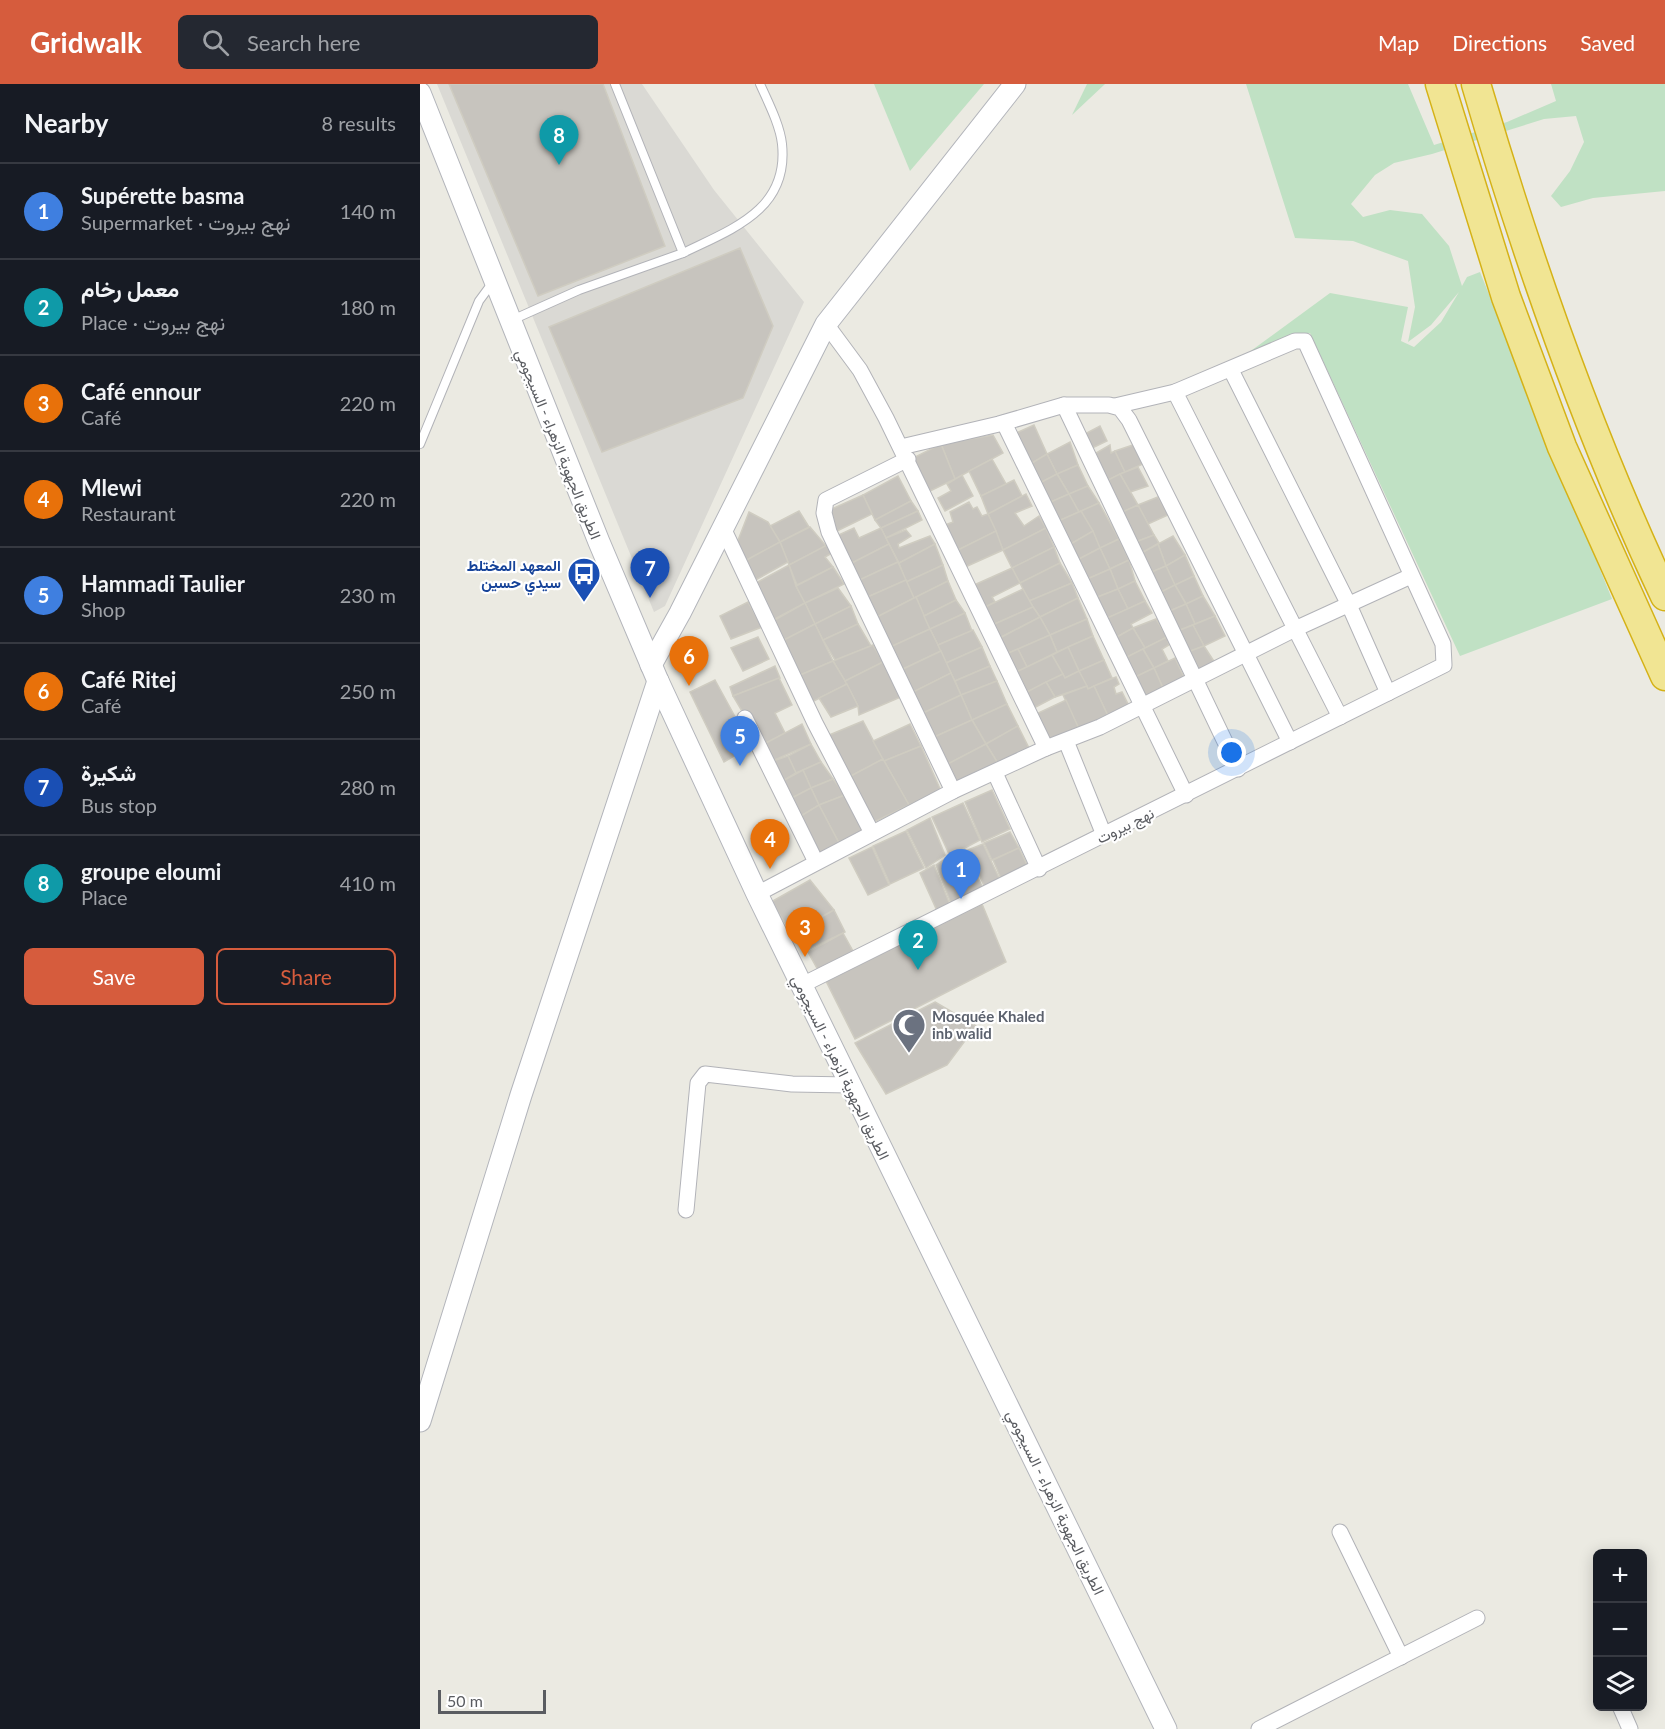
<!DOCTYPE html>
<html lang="en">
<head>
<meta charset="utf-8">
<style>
  :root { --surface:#171b24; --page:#242831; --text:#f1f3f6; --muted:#9ea1a6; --line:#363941; --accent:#d65c3d }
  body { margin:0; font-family:Lato,Vazirmatn,sans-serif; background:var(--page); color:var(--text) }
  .controls { position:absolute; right:18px; bottom:18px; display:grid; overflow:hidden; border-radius:9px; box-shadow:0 3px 15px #0003 }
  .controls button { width:54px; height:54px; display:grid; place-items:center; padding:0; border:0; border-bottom:2px solid var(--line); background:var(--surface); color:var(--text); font:30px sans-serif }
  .scale { position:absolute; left:18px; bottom:15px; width:108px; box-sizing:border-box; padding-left:6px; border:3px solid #5a5c61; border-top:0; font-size:16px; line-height:21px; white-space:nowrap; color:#5a5c61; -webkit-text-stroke:4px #fff; paint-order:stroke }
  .you { position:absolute; left:812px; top:669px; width:21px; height:21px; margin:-15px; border:4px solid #fff; border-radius:50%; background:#1a73e8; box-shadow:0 0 0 9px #1a73e833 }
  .badge { display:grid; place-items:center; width:39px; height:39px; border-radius:50%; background:var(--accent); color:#fff; font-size:20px; font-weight:700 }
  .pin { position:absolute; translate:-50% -50px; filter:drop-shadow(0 2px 3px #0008) }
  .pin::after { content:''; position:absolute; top:32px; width:21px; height:18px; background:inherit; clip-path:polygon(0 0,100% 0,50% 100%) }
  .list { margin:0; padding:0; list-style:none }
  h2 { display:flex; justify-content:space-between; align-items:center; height:78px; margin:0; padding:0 24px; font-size:26px }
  h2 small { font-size:20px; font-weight:400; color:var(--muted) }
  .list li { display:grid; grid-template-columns:39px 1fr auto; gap:18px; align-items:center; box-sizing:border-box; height:96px; padding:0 24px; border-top:2px solid var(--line) }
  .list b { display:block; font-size:22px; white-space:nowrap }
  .list p { margin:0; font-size:20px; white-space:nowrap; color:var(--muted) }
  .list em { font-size:20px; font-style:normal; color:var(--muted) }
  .actions { display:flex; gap:12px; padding:18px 24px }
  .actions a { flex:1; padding:14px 0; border:2px solid var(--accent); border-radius:9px; text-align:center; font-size:21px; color:var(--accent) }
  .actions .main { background:var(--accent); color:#fff }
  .icon { flex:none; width:33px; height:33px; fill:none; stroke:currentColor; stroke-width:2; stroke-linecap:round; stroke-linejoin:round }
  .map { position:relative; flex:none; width:1245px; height:1645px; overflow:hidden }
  header { display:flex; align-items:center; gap:36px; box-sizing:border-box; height:84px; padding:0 30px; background:var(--accent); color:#fff }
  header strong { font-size:28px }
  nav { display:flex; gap:33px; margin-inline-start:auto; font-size:21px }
  .search { width:420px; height:54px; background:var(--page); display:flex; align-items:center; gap:15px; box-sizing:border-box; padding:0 21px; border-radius:9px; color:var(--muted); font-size:22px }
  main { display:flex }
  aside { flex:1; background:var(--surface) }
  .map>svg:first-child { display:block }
  .industrial { fill:#dad9d4 }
  .green { fill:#c0e1c4 }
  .building { fill:#c7c4be; stroke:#cfccc1; stroke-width:1.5 }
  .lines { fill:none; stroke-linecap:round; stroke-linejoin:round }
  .lane-casing { stroke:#b2b3b8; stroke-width:10 }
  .street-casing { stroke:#b2b3b8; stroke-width:17 }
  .secondary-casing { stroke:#b3b5bb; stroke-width:23 }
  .highway-casing { stroke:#d5b217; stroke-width:31 }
  .lane { stroke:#fff; stroke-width:8 }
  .street { stroke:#fff; stroke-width:15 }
  .secondary { stroke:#fff; stroke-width:21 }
  .highway { stroke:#f1e593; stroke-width:28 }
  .labels { text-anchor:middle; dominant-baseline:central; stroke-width:4.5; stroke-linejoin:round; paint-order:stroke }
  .street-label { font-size:15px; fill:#5a5c61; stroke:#fff }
  .transit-label { font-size:15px; font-weight:bold; fill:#164399; stroke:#fff; text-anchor:end }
  .worship-label { font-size:15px; font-weight:bold; fill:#5b616d; stroke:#fff; text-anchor:start }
</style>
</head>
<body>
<header>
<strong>Gridwalk</strong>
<div class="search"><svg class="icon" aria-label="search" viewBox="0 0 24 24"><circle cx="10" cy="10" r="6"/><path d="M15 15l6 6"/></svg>Search here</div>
<nav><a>Map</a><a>Directions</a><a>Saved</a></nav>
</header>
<main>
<aside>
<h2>Nearby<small>8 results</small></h2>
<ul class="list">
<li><span class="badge" style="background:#3f7fe0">1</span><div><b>Supérette basma</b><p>Supermarket · نهج بيروت</p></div><em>140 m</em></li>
<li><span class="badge" style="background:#0f9aa8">2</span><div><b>معمل رخام</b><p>Place · نهج بيروت</p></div><em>180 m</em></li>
<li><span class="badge" style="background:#e8710a">3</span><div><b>Café ennour</b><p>Café</p></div><em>220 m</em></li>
<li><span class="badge" style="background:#e8710a">4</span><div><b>Mlewi</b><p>Restaurant</p></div><em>220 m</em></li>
<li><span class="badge" style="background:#3f7fe0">5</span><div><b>Hammadi Taulier</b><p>Shop</p></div><em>230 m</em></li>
<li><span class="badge" style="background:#e8710a">6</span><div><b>Café Ritej</b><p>Café</p></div><em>250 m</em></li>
<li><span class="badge" style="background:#1a4fb4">7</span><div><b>شكيرة</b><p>Bus stop</p></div><em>280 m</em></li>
<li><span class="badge" style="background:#0f9aa8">8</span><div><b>groupe eloumi</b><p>Place</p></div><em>410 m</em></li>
</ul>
<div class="actions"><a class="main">Save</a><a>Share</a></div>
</aside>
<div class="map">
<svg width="1245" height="1645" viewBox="0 0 1245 1645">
  <rect width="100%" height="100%" fill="#ebeae2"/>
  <path class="industrial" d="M17,0h205l72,106 90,112 -139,304 -11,6z"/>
  <g class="green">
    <path d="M454,0h110l-74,87z"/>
    <path d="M667,0h18l-33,31z"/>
    <path d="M826,0h162l26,61 73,-23 49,-21 -5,-17h114v107l-72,7 -32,9 -10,-11 19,-25 14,-29 -8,-26 -32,3 -112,35 -38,9 -19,12 -24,29 12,13 27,-7 32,4 27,32 13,40 5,-9 13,-5 132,327 -152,57 -150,-323 -62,20 82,-60 78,14 -7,34 13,6 27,-25 18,-30 -28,33 -23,17 7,-35 -7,-46 -55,-20 -58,-3z"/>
  </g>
  <g class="building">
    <path d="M29,0h154l62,162 -127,50z"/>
    <path d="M320,164l33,78 -30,72 -141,54 -53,-125z"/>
    <path d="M614,341l13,29 -20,12 -13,-32z"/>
    <path d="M680,342l7,15 -21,10 -7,-14z"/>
    <path d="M573,351l10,18 -48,26 -14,-35z"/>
    <path d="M650,358l8,23 -21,9 -10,-20z"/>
    <path d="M521,360l14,35 -29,14 -15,-34z"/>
    <path d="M690,361l1,8 4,-2 10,21 -23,11 -13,-26z"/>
    <path d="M713,361l10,19 -18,8 -10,-21z"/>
    <path d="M627,370l10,20 -21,11 -9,-19z"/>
    <path d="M572,375l14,25 -25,12 -12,-25z"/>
    <path d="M658,381l10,21 -19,8 -12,-20z"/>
    <path d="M718,383l10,19 -18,6 -10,-18z"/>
    <path d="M637,390l12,20 -23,10 -10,-19z"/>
    <path d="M700,390l18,31 -20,9 -16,-31z"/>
    <path d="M542,391l11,21 -28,15 -7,-13 13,-7 -4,-7z"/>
    <path d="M478,392l13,25 -36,19 -12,-25z"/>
    <path d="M594,396l8,16 -34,18 -7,-18z"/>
    <path d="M668,402l11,17 -20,9 -10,-18z"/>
    <path d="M606,410l6,12 -17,7 9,13 15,-10 7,12 -43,22 -15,-36z"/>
    <path d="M649,410l10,18 -23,10 -10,-18z"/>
    <path d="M443,411l9,19 -35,17 -12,-19z"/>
    <path d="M738,413l10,18 -20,9 -10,-19z"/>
    <path d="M491,417l7,10 -37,17 -6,-8z"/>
    <path d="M549,418l4,7 4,-2 5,9 6,-2 8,17 -42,21 -9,-27 8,-3 -3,-10z"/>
    <path d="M679,419l20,36 -19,9 -19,-37z"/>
    <path d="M718,421l16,30 -21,8 -15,-29z"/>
    <path d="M379,427l10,16 -29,15 -10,-16z"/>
    <path d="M498,427l4,9 -36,18 -5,-10z"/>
    <path d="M661,427l12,20 -24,14 -13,-23z"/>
    <path d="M329,428l19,10 12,20 -37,20 -8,-14z"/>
    <path d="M390,443l16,19 -37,19 -9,-23z"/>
    <path d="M434,444l5,10 22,-10 8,16 -41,21 -14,-28z"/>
    <path d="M626,444l8,19 -42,21 -9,-18z"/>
    <path d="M486,446l5,6 -13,8 1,4 31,-12 5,8 -36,19 -13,-25z"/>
    <path d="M576,447l7,19 -40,18 -9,-16z"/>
    <path d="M673,447l7,17 -23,12 -8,-15z"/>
    <path d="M734,451l5,8 -21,12 -5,-12z"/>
    <path d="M753,452l12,19 -19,11 -8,-22z"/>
    <path d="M699,455l10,21 -19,9 -10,-21z"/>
    <path d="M360,458l8,20 -36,20 -9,-20z"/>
    <path d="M469,460l9,18 -43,20 -7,-17z"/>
    <path d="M515,460l8,21 -37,17 -7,-19z"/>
    <path d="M738,460l8,22 -19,8 -9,-19z"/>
    <path d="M407,461l5,8 -7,4 8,10 -36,18 -8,-20z"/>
    <path d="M634,463l6,16 -40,20 -8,-15z"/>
    <path d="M680,464l10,21 -25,11 -8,-20z"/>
    <path d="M765,471l9,21 -19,9 -9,-19z"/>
    <path d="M709,476l6,21 -17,8 -8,-20z"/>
    <path d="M478,478l8,18 -43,19 -8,-17z"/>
    <path d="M640,479l12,20 -43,18 -9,-18z"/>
    <path d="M369,481l7,21 9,17 -34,18 -17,-37z"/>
    <path d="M523,481l5,16 -34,17 -8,-16z"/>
    <path d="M746,482l9,19 -18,9 -1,-14 -6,2 -3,-8z"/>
    <path d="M413,483l11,17 -39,19 -9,-17z"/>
    <path d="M592,484l8,15 -28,14 3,5 -14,7 -9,-23z"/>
    <path d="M690,485l8,20 -23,9 -10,-18z"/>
    <path d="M774,492l9,20 -17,8 -11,-19z"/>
    <path d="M486,496l8,18 -41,21 -10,-20z"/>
    <path d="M528,497l8,19 -32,16 -8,-19z"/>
    <path d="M715,497l10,20 -17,8 -10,-20z"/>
    <path d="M652,499l6,15 -38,19 -11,-16z"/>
    <path d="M755,501l11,19 -21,9 -8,-19z"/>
    <path d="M418,504l13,18 -36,18 -10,-21z"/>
    <path d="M603,505l10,18 -43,19 -9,-17z"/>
    <path d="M698,505l10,20 -23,10 -10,-21z"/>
    <path d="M783,512l12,20 -20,8 -9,-20z"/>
    <path d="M496,513l14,32 -42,19 -15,-29z"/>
    <path d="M658,514l9,21 -37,16 -10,-18z"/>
    <path d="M536,516l9,13 -35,16 -6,-13z"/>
    <path d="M725,517l7,12 -21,11 2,4 -18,10 -10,-19z"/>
    <path d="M328,518l14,25 -31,12 -11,-23z"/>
    <path d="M385,519l10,21 -35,18 -9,-20z"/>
    <path d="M766,520l9,20 -20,8 -10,-19z"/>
    <path d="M431,522l7,18 -35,16 -8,-16z"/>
    <path d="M613,523l7,10 -43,22 -7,-13z"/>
    <path d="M545,529l7,18 -34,14 -8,-16z"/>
    <path d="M795,532l10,20 -21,10 -11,-21z"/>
    <path d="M620,533l10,18 -46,20 -8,-15z"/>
    <path d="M667,535l6,17 -36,16 -7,-17z"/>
    <path d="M736,535l11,18 -22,11 -12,-20z"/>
    <path d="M395,540l18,37 -37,16 -16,-35z"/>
    <path d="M438,540l13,22 -36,14 -12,-20z"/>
    <path d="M773,541l11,21 -19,7 -10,-21z"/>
    <path d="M713,544l12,20 -20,10 -10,-20z"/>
    <path d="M510,545l11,22 -40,19 -13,-22z"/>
    <path d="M553,546l9,17 -36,16 -8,-18z"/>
    <path d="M630,551l7,17 -30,15 -9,-18z"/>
    <path d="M673,552l11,24 -25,11 -11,-24z"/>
    <path d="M338,553l11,22 -26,12 -12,-23z"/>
    <path d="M747,553l2,8 -7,4 6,12 -14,7 -11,-19z"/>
    <path d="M453,561l10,17 -38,19 -12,-20z"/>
    <path d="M784,562l13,20 -20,9 -12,-22z"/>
    <path d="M562,563l8,19 -35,15 -9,-18z"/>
    <path d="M648,563l11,24 -14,7 -13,-23z"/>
    <path d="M598,565l9,18 -15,7 -8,-19z"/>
    <path d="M723,565l11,19 -21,10 -8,-20z"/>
    <path d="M521,567l10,22 -41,21 -9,-24z"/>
    <path d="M632,571l11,19 -40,20 -11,-20z"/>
    <path d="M755,574l9,19 -21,11 -9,-20z"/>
    <path d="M684,576l8,18 -24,11 -9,-18z"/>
    <path d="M413,577l14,23 -37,19 -12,-27z"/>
    <path d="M463,578l18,35 -42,18 -1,-9 -13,-25z"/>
    <path d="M355,582l5,12 -47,18 -3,-9z"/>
    <path d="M570,582l7,15 -36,14 -6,-14z"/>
    <path d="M734,584l9,20 -18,11 -12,-21z"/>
    <path d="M659,587l8,15 -32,11 -9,-15 17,-8 2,4z"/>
    <path d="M531,589l10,22 -40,19 -14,-19z"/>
    <path d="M696,593l3,7 -5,3 2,7 6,-2 7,14 -21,10 -14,-30z"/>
    <path d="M359,594l13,27 -17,8 10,20 -23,12 -29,-49z"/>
    <path d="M295,596l36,66 -27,16 -34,-70z"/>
    <path d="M577,597l10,23 -35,16 -11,-25z"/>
    <path d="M626,598l9,15 -23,12 -9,-15z"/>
    <path d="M427,600l11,22 -27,11 -12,-19z"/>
    <path d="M667,602l1,3 6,-3 14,30 -29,13 -16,-34z"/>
    <path d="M541,611l11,25 -40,18 -11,-24z"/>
    <path d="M646,616l13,29 -30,13 -13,-28z"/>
    <path d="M587,620l11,22 -32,18 -14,-24z"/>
    <path d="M552,636l14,24 -42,22 -12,-28z"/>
    <path d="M443,637l20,38 -36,19 -20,-42z"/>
    <path d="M382,640l9,20 -41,18 -8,-17z"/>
    <path d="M490,640l11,22 -37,15 -11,-20z"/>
    <path d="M598,642l12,24 -31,15 -13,-21z"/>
    <path d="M391,660l10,18 -25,11 -8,-17z"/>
    <path d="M566,660l13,21 -42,21 -13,-20z"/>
    <path d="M501,662l20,45 -32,14 -25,-44z"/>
    <path d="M368,672l8,17 -17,10 -9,-21z"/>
    <path d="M463,675l26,46 -37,18 -25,-45z"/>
    <path d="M401,678l12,17 -22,9 -8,-18z"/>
    <path d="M383,686l8,18 -23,12 -9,-17z"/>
    <path d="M413,695l12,16 -26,10 -8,-17z"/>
    <path d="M391,704l8,17 -23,14 -8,-19z"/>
    <path d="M572,706l18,39 -28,13 -17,-40z"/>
    <path d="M425,711l19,35 -25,13 -20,-38z"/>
    <path d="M543,719l17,37 -30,16 -18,-39z"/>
    <path d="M399,721l20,38 -24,13 -19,-37z"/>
    <path d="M510,734l15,37 -19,13 -19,-38z"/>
    <path d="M486,747l18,37 -34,16 -17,-38z"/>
    <path d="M590,748l9,16 -27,12 -8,-17z"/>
    <path d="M563,760l18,38 -15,8 -18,-40z"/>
    <path d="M452,763l17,38 -21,10 -19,-37z"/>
    <path d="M599,764l9,19 -26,14 -9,-21z"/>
    <path d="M546,766l18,41 -19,8 -15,-41z"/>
    <path d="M527,774l16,42 -11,6 -16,-41z"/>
    <path d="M514,781l17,42 -13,6 -18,-40z"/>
    <path d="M390,796l24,30 -42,23 -21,-31z"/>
    <path d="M562,820l24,58 -151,77 -30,-60z"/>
    <path d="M414,826l11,22 -37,18 -12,-19z"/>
    <path d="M423,849l11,20 -36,17 -10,-18z"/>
    <path d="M515,918l41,24 -29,39 -61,29 -31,-51z"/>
  </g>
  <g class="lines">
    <g class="lane-casing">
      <g id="lane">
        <path d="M263,169c49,-24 106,-43 99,-109 -2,-19 -14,-42 -22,-60"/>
        <path d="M92,236l67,-30 104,-37 -68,-169"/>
        <path d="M0,360l59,-143 14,-19"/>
      </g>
    </g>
    <g class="street-casing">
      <g id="street">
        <path d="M811,286l118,235 39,88"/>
        <path d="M755,308l165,325"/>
        <path d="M644,321l174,364"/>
        <path d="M584,339l182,372"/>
        <path d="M481,363l98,-23 65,-19h45l11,3 9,12 161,322"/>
        <path d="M488,375l-82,41 -2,13 5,19 124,259"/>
        <path d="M303,444l92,195 57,110"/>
        <path d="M325,634l71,144"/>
        <path d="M646,657l38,94"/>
        <path d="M626,664l54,-21 195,-98 116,-53"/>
        <path d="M575,689l44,96"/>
        <path d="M337,810l196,-103 93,-43 -160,-330 -26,-48 -34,-46"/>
        <path d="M382,901l642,-320 -1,-21 -138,-303h-10l-120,51 -60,14"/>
        <path d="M266,1126l12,-127 7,-9 87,10 58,1"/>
        <path d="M920,1448l61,125"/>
        <path d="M1200,1622l10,23"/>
        <path d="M839,1645l218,-111"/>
      </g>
    </g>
    <g class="secondary-casing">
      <g id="secondary">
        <path d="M0,9l179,449 59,139 99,213 409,835"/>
        <path d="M231,581l29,-52 146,-289 189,-240"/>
        <path d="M0,1337l101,-326 137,-414"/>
      </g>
    </g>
    <g class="highway-casing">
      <g id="highway">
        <path d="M1020,0l66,213 56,150 103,229"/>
        <path d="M1056,0c51,174 111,347 189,512"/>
      </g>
    </g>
    <use href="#lane" class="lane"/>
    <use href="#street" class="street"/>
    <use href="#secondary" class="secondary"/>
    <use href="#highway" class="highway"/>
  </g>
  <defs>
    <g id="bus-pin" transform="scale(1.725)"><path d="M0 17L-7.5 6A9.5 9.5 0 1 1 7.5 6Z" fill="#1a4fb4" stroke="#fff"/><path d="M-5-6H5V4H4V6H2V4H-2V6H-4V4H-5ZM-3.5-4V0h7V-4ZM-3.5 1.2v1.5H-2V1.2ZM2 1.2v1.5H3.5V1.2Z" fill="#fff"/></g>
    <g id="mosque-pin" transform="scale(1.725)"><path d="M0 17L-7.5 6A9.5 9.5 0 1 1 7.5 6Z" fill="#6b7280" stroke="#fff"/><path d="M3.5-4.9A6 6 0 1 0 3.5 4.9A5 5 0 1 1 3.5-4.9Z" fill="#fff"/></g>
  </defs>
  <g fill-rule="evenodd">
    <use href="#bus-pin" x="164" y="490"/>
    <use href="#mosque-pin" x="489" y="941"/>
  </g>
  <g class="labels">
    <g class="street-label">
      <text transform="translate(139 360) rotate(68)">الطريق الجهوية الزهراء - السيجومي</text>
      <text transform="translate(705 741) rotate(-26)">نهج بيروت</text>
      <text transform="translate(421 983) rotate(64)">الطريق الجهوية الزهراء - السيجومي</text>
      <text transform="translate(636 1418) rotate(64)">الطريق الجهوية الزهراء - السيجومي</text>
    </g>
    <g class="transit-label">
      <text x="141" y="481">المعهد المختلط<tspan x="141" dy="17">سيدي حسين</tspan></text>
    </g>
    <g class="worship-label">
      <text x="512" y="932">Mosquée Khaled<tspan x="512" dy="17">inb walid</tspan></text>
    </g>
  </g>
</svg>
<div class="controls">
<button>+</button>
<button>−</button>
<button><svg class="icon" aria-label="layers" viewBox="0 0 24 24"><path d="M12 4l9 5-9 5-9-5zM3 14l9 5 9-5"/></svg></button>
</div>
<div class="scale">50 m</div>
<div class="you"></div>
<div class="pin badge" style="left:541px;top:815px;background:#3f7fe0">1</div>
<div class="pin badge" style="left:498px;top:886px;background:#0f9aa8">2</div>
<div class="pin badge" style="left:385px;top:873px;background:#e8710a">3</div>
<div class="pin badge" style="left:350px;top:785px;background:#e8710a">4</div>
<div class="pin badge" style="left:320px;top:682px;background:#3f7fe0">5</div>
<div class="pin badge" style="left:269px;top:602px;background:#e8710a">6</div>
<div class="pin badge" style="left:230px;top:514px;background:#1a4fb4">7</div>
<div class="pin badge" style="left:139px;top:81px;background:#0f9aa8">8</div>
</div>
</main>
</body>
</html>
